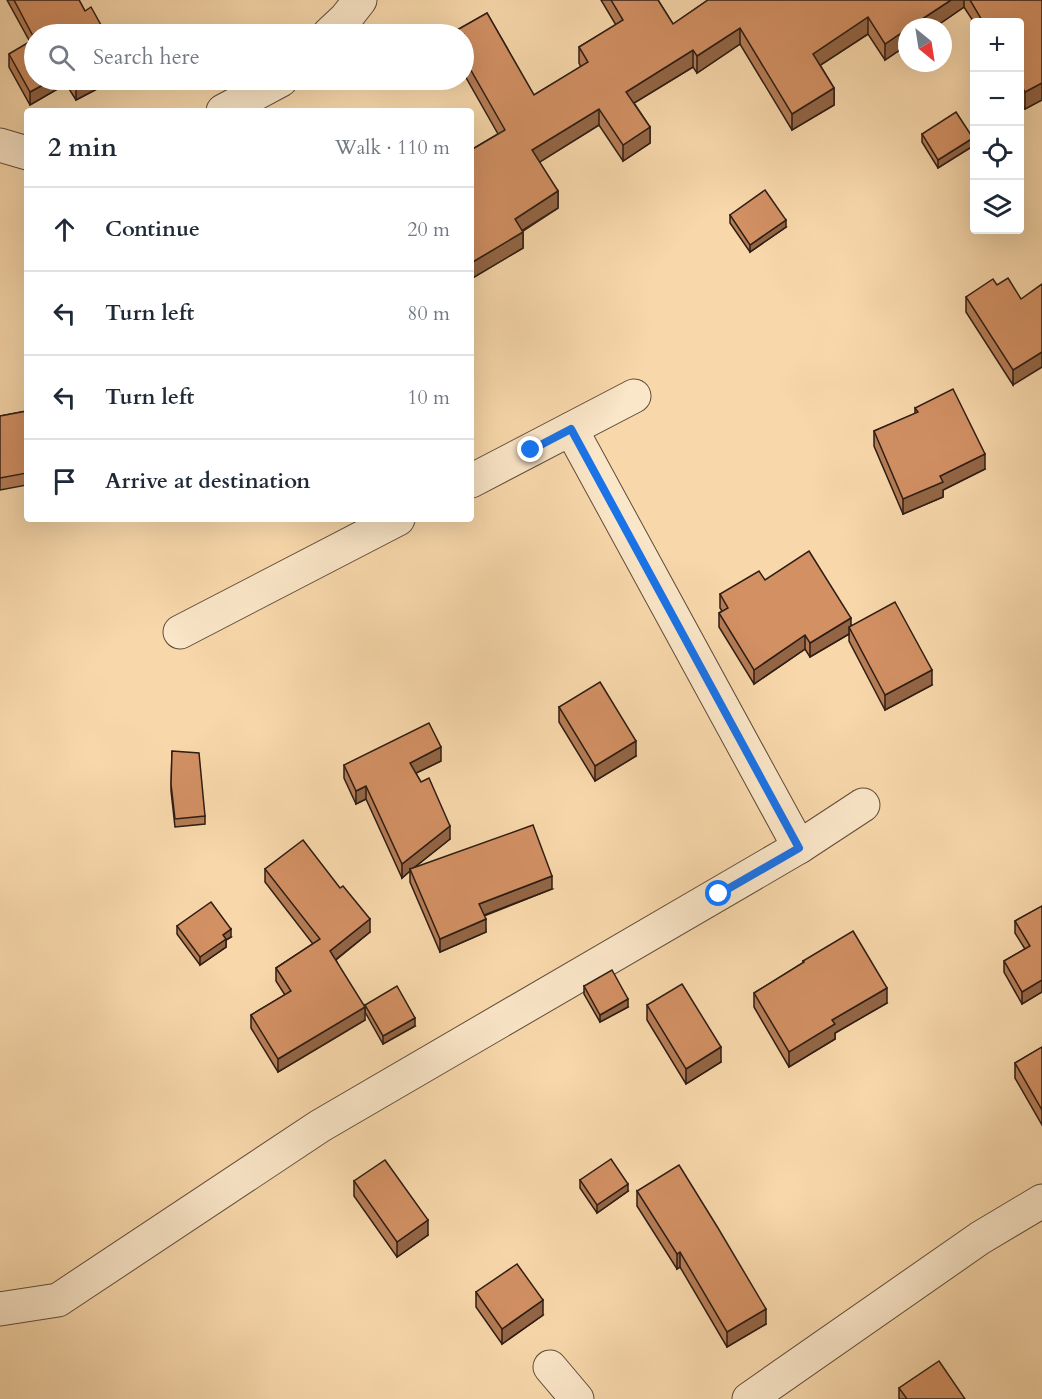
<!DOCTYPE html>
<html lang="en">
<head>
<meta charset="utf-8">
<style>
  :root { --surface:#fff; --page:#f6f6f7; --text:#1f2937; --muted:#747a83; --line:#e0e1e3 }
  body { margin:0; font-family:Cardo,serif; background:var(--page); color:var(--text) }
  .controls { position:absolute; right:18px; top:18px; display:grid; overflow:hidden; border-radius:6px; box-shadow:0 6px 24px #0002 }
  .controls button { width:54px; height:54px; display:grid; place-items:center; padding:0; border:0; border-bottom:2px solid var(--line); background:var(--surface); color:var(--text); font:30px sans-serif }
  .compass { position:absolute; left:898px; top:18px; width:54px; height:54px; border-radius:50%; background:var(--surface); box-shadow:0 6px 24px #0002; rotate:150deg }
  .stop { position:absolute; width:18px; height:18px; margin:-14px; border:4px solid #1a73e8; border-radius:50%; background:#fff }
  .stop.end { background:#1a73e8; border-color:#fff; box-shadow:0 2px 6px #0008 }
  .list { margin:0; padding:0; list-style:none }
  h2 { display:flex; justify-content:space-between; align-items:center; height:78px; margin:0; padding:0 24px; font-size:26px }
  h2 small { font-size:20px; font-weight:400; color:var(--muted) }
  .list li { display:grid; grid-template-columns:39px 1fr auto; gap:18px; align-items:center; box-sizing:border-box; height:84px; padding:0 24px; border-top:2px solid var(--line) }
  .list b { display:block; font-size:22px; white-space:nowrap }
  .list em { font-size:20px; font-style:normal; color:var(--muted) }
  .icon { flex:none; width:33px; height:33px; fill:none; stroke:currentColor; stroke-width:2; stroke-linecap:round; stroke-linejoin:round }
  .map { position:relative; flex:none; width:1042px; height:1399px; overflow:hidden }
  .search { position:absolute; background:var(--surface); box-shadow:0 6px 24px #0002; left:24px; top:24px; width:450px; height:66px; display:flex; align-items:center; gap:15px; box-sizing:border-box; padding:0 21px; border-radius:33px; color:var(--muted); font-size:22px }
  .panel { position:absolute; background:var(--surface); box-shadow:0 6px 24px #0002; left:24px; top:108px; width:450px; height:414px; border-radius:6px }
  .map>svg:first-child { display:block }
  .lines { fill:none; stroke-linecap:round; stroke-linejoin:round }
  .minor-casing { stroke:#604c3a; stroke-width:35 }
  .minor { stroke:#fae6c8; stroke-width:33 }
  .wall { fill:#b57c55; stroke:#2e1d14; stroke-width:1.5 }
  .shaded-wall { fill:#936545; stroke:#2e1d14; stroke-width:1.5 }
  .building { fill:#d29063; stroke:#2e1d14; stroke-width:1.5 }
  .route { stroke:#1a73e8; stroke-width:8 }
</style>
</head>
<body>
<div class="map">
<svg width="1042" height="1399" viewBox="0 0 1042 1399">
  <rect width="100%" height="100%" fill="#f8d8ab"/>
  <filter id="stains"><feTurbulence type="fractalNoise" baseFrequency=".00333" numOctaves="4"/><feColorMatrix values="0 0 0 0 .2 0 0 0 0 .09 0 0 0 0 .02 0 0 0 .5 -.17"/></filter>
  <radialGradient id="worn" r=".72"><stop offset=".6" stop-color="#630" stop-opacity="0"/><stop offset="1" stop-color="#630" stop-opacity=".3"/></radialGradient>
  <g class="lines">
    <g class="minor-casing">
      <g id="minor">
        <path d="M329,34l17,-16 14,-18"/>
        <path d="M223,111l58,-31"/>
        <path d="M0,145l27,8"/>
        <path d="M471,481l163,-85"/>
        <path d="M180,632l218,-113"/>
        <path d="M799,847l64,-42"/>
        <path d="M0,1309l58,-9 262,-174 479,-279 -228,-418"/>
        <path d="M550,1367l27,32"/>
        <path d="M749,1399l231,-161 62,-37"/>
      </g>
    </g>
    <use href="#minor" class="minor"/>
  </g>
  <g class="wall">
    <path d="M7,0h72l6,11 -51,69h80l-38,20 -10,-16 -36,21 -21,-38v-13l21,-12z"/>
    <path d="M601,0h57l15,24 35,-24h334v100l-17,9 -5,-10v-77h-45v2l-11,-17 -29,20h-28v18l-22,15 -17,-26 -48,31 14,23v17l-42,25 -52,-86 -43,29 -4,-6 -59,36 16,24v16l-27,18 -24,-36 -60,37 19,29v17l-35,23v17l-52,31v-129l27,-16 -34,-60v-40h-14l37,-21 47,82 47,-28 -2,-4v-16l37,-22z"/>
    <path d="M922,134l51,12 -35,22 -16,-26z"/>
    <path d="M730,215l56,12 -36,25 -20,-29z"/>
    <path d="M997,285l24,14 -8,86 -47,-73v-15z"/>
    <path d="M915,408l70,61 -42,21v7l-40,17 -29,-68v-15l41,-17z"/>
    <path d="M27,411v74l-27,5v-74z"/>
    <path d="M765,580l86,45 81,60 -47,25 -36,-69v-7l-39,23 -5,-8 -51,35 -35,-57v-14l3,-2 -2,-3v-14z"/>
    <path d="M559,707l77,49 -41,25 -36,-59z"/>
    <path d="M172,751l33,65v8l-30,3 -4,-36z"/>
    <path d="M441,761l-25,12 34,66 -35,28 137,22 -68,27 2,16 -46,20 -30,-70v-11l-8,7 -36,-79 -10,5 -12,-26v-13z"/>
    <path d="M265,869l105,63 -34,28 29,60 -87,52 -27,-44v-13l34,-20 -9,-14v-13l37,-24 -48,-62z"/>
    <path d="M1042,906v86l-20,12 -18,-32v-11l21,-12 -10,-16v-12z"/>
    <path d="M177,926l54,11 -5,3v7l-26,18 -23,-31z"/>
    <path d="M803,961l84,42 -52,30v6l-46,28 -35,-60v-14l49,-30z"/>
    <path d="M584,986l44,21 -28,15 -16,-28z"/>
    <path d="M365,1005l50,21 -32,18 -18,-32z"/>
    <path d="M647,1005l74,57 -35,22 -39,-64z"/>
    <path d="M1042,1047v78l-27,-47v-15z"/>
    <path d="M580,1180l48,11 -31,22 -17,-25z"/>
    <path d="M354,1181l74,54 -31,22 -43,-61z"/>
    <path d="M637,1191l129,133 -39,23 -47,-80 -3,2 -40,-63z"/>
    <path d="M476,1292l67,23 -41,29 -26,-37z"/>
    <path d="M899,1388l66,11h-66z"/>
  </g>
  <g class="shaded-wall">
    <path d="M951,0h13v7l-29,20h-25z"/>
    <path d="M868,17v17l-55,36v-16z"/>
    <path d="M740,28v16l-43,29v-17z"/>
    <path d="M907,29v16l-22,15v-16z"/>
    <path d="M693,50v17l-67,41v-16z"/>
    <path d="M52,80h14v4l-36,21v-13z"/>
    <path d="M90,80h24l-38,20v-13z"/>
    <path d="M1042,83v17l-17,9v-17z"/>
    <path d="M834,88v17l-42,25v-16z"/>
    <path d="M599,109v16l-67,42v-17z"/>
    <path d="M650,127v16l-27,18v-16z"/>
    <path d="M973,138v8l-35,22v-8z"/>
    <path d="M558,191v17l-43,27v-16z"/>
    <path d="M786,220v7l-36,25v-7z"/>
    <path d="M523,232v16l-52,31v-16z"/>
    <path d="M1042,352v15l-29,18v-15z"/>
    <path d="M985,454v15l-42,21v7l-40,17v-15l37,-23z"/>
    <path d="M851,618v13l-2,-4v7l-39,23v-14z"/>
    <path d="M805,635v14l-51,35v-14z"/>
    <path d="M932,670v15l-47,25v-15z"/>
    <path d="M636,741v15l-41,25v-15z"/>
    <path d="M441,747v14l-31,15v-13z"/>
    <path d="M366,786v13l-10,5v-13z"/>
    <path d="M450,826v13l-39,31 -1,-1v2l-8,7v-14z"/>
    <path d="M552,876v13l-73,28v-13z"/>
    <path d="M370,919v13l-40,32v-13z"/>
    <path d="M486,919v13l-46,20v-13z"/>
    <path d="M231,929v8l-5,3v7l-26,18v-8l23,-22z"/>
    <path d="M1042,980v12l-20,12v-12z"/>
    <path d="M887,988v15l-52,30v6l-46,28v-15l43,-32z"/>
    <path d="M628,999v8l-28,15v-7z"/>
    <path d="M365,1007v13l-87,52v-13z"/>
    <path d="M415,1018v8l-32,18v-8z"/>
    <path d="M721,1047v15l-35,22v-15z"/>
    <path d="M628,1184v7l-31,22v-8z"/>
    <path d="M428,1220v15l-31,22v-15z"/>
    <path d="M680,1252v15l-3,2v-15z"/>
    <path d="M543,1300v15l-41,29v-15z"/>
    <path d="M766,1309v15l-39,23v-15z"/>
  </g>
  <g class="building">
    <path d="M14,0h65l6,11 6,-4 15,27h-72v4z"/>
    <path d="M611,0h47l15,24 35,-24h243l-41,27h-3v2l-22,15 -17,-27 -55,37 21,34 -42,26 -52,-86 -43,28 -4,-6 -67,42 24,35 -27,18 -24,-36 -67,41 26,41 -43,28 8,13 -52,31v-113l34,-20 -41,-72v-24h-14l37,-21 47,82 54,-33 -9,-15 44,-27z"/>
    <path d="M970,0h72v83l-17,9 -5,-9v-61h-37z"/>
    <path d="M34,39v41h18l-22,12 -21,-38z"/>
    <path d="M71,80h19l-14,7z"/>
    <path d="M956,112l17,26 -35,22 -16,-26z"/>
    <path d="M765,190l21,30 -36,25 -20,-30z"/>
    <path d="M1008,278l13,21 21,-15v68l-29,18 -47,-73 27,-18 4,6z"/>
    <path d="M953,389l32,65 -45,22 3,6 -40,17 -29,-68 44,-19 -3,-4z"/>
    <path d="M27,411v62l-27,5v-62z"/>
    <path d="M809,551l42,67 -41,25 -5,-8 -51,35 -35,-57 9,-5 -8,-14 39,-23 6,9z"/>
    <path d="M895,602l37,68 -47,25 -36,-68z"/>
    <path d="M600,682l36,59 -41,25 -36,-59z"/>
    <path d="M429,723l12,24 -31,16 11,19 8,-4 21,48 -48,38 -36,-78 -10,5 -12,-26z"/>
    <path d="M172,751l27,2 6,63 -30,3 -4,-35z"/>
    <path d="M533,825l19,51 -73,28 7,15 -46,20 -30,-70z"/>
    <path d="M303,840l37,48 3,-2 27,33 -40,32 35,56 -87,52 -27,-44 40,-24 -15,-23 44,-29 -55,-70z"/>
    <path d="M211,902l20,27 -8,6 3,4 -26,18 -23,-31z"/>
    <path d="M1042,906v74l-20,12 -18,-31 26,-15 -15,-25z"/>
    <path d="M853,931l34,57 -55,32 3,4 -46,28 -35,-59 50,-31 -1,-1z"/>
    <path d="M612,970l16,29 -28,16 -16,-29z"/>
    <path d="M682,984l39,63 -35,22 -39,-64z"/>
    <path d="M397,986l18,32 -32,18 -18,-31z"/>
    <path d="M1042,1047v63l-27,-47z"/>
    <path d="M611,1159l17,25 -31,21 -17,-25z"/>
    <path d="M385,1160l43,60 -31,22 -43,-61z"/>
    <path d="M679,1165l39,63 48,81 -39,23 -47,-80 -3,2 -40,-63z"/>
    <path d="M517,1264l26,36 -41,29 -26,-37z"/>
    <path d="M939,1361l26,38h-58l-8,-11z"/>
  </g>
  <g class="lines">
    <path class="route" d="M531,450l40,-21 228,419 -80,46"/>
  </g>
  <rect width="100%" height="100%" filter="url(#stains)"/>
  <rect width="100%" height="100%" fill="url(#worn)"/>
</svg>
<div class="controls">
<button>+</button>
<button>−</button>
<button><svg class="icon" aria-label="locate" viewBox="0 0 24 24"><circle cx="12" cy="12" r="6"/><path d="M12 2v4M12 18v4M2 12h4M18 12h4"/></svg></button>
<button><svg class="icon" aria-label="layers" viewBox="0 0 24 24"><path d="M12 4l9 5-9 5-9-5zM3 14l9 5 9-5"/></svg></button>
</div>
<svg class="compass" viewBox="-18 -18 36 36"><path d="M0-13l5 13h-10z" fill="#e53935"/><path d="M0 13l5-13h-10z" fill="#747a83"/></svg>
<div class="stop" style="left:719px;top:894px"></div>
<div class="stop end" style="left:531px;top:450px"></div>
<div class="search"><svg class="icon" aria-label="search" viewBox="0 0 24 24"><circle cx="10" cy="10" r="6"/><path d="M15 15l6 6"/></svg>Search here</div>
<section class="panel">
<h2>2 min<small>Walk · 110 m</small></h2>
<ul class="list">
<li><svg class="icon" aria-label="ahead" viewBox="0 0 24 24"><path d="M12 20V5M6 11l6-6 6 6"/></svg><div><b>Continue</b></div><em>20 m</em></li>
<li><svg class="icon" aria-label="left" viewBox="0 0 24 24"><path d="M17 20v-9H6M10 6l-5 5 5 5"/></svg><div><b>Turn left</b></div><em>80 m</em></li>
<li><svg class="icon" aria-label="left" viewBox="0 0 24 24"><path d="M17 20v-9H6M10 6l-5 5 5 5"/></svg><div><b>Turn left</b></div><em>10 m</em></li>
<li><svg class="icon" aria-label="arrive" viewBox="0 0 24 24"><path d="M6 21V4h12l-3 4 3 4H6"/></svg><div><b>Arrive at destination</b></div></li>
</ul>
</section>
</div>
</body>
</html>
